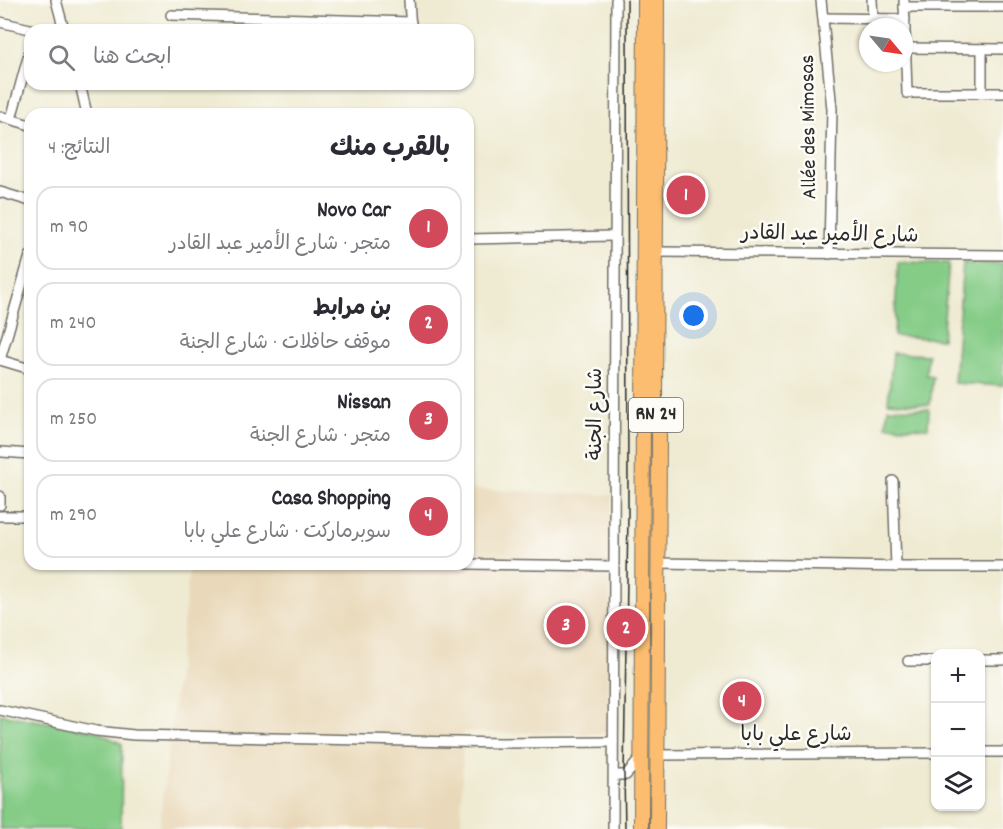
<!DOCTYPE html>
<html lang="ar">
<head>
<meta charset="utf-8">
<style>
  :root { --surface:#fff; --page:#f7f7f7; --text:#2b2b33; --muted:#7c7c81; --line:#e1e1e2; --accent:#d1495b }
  body { margin:0; font-family:Dekko,"Playpen Sans Arabic",sans-serif; background:var(--page); color:var(--text); direction:rtl }
  .controls { position:absolute; right:18px; bottom:18px; display:grid; overflow:hidden; border-radius:12px; box-shadow:0 2px 4px #0004 }
  .controls button { width:54px; height:54px; display:grid; place-items:center; padding:0; border:0; border-bottom:2px solid var(--line); background:var(--surface); color:var(--text); font:30px sans-serif }
  .compass { position:absolute; left:859px; top:18px; width:54px; height:54px; border-radius:50%; background:var(--surface); box-shadow:0 2px 4px #0004; rotate:119deg }
  .you { position:absolute; left:694px; top:316px; width:21px; height:21px; margin:-15px; border:4px solid #fff; border-radius:50%; background:#1a73e8; box-shadow:0 0 0 9px #1a73e833 }
  .badge { display:grid; place-items:center; width:39px; height:39px; border-radius:50%; background:var(--accent); color:#fff; font-size:20px; font-weight:700 }
  .pin { position:absolute; translate:-50% -50%; border:3px solid #fff; box-shadow:0 2px 6px #0006 }
  .list { margin:0; padding:0; list-style:none }
  h2 { display:flex; justify-content:space-between; align-items:center; height:78px; margin:0; padding:0 24px; font-size:26px }
  h2 small { font-size:20px; font-weight:400; color:var(--muted) }
  .list li { display:grid; grid-template-columns:39px 1fr auto; gap:18px; align-items:center; box-sizing:border-box; height:84px; margin:0 12px 12px; padding:0 12px; border:2px solid var(--line); border-radius:18px }
  .list b { display:block; font-size:22px; white-space:nowrap }
  .list p { margin:0; font-size:20px; white-space:nowrap; color:var(--muted) }
  .list em { font-size:20px; font-style:normal; color:var(--muted) }
  .icon { flex:none; width:33px; height:33px; fill:none; stroke:currentColor; stroke-width:2; stroke-linecap:round; stroke-linejoin:round }
  .map { position:relative; flex:none; width:1003px; height:829px; overflow:hidden; direction:ltr }
  .search { position:absolute; background:var(--surface); box-shadow:0 2px 4px #0004; left:24px; top:24px; width:450px; height:66px; display:flex; align-items:center; gap:15px; box-sizing:border-box; padding:0 21px; border-radius:18px; color:var(--muted); font-size:22px }
  .panel { position:absolute; background:var(--surface); box-shadow:0 2px 4px #0004; left:24px; top:108px; width:450px; height:462px; border-radius:18px; direction:rtl }
  .map>svg:first-child { display:block }
  .built { fill:#e9d9ba }
  .green { fill:#85cc87; stroke:#587c59; stroke-width:1.5 }
  .lines { fill:none; stroke-linecap:round; stroke-linejoin:round }
  .street-casing { stroke:#706e66; stroke-width:12 }
  .primary-casing { stroke:#706e66; stroke-width:16 }
  .street { stroke:#fff; stroke-width:9 }
  .primary { stroke:#fcbd6f; stroke-width:14 }
  .tram { stroke:#2b2b2b; stroke-width:1.5 }
  .labels { text-anchor:middle; dominant-baseline:central; stroke-width:5; stroke-linejoin:round; paint-order:stroke }
  .shield { fill:#fdfcf7; stroke:#6a6a68; stroke-width:1.5 }
  .shield-label { font-size:20px; font-weight:bold; fill:#2b2b2b }
  .street-label { font-size:21px; fill:#2b2b2b; stroke:#fdfcf7 }
</style>
</head>
<body>
<div class="map">
<svg width="1003" height="829" viewBox="0 0 1003 829">
  <rect width="100%" height="100%" fill="#fdfcf7"/>
  <filter id="ink" filterUnits="userSpaceOnUse"><feTurbulence type="fractalNoise" baseFrequency=".0167" numOctaves="2"/><feDisplacementMap in="SourceGraphic" scale="12" xChannelSelector="R" yChannelSelector="G"/><feConvolveMatrix kernelMatrix="1 2 1 2 8 2 1 2 1" color-interpolation-filters="sRGB"/></filter>
  <filter id="wash" filterUnits="userSpaceOnUse"><feTurbulence type="fractalNoise" baseFrequency=".008" numOctaves="4" result="noise"/><feDisplacementMap in="SourceGraphic" scale="24" xChannelSelector="R" yChannelSelector="G"/><feGaussianBlur stdDeviation="1.35" result="paint"/><feColorMatrix in="noise" values="0 0 0 0 0 0 0 0 0 0 0 0 0 0 0 0 0 1.4 0 .05"/><feComposite in="paint" operator="in"/></filter>
  <g filter="url(#wash)">
    <rect width="100%" height="100%" fill="#efebd3"/>
    <path class="built" d="M468,489l144,6 -5,239 -144,-2 -2,97h-302l31,-265h278z"/>
    <g class="green">
      <path d="M898,262l51,1 -7,76 -48,-3z"/>
      <path d="M963,263l40,1v122l-49,-3z"/>
      <path d="M893,353l35,2 -2,20 7,1 -3,29 -42,-3z"/>
      <path d="M888,408l41,1 -1,19 -42,-2z"/>
      <path d="M0,714l96,17 26,13 -1,85h-121z"/>
    </g>
  </g>
  <g filter="url(#ink)">
    <g class="lines">
      <g class="street-casing">
        <g id="street">
          <path d="M56,0l8,30"/>
          <path d="M409,0l2,30"/>
          <path d="M821,0l11,109 -3,145"/>
          <path d="M872,0l1,20"/>
          <path d="M904,0l3,93h96"/>
          <path d="M904,7h99"/>
          <path d="M171,15l240,7"/>
          <path d="M823,18l82,1"/>
          <path d="M0,22l34,8"/>
          <path d="M905,48l98,1"/>
          <path d="M982,49v44"/>
          <path d="M80,84l7,30"/>
          <path d="M0,116l30,9"/>
          <path d="M11,119l19,-69"/>
          <path d="M0,192l30,9"/>
          <path d="M468,239l146,-3"/>
          <path d="M656,252l347,3"/>
          <path d="M0,360l30,-104"/>
          <path d="M0,360l30,9"/>
          <path d="M2,452l28,2"/>
          <path d="M893,481l3,86"/>
          <path d="M0,496v9"/>
          <path d="M0,516h30"/>
          <path d="M658,563l248,4h97"/>
          <path d="M468,564l145,2"/>
          <path d="M980,660h23"/>
          <path d="M908,661h28"/>
          <path d="M0,710l96,21 38,4 366,8 113,-1"/>
          <path d="M980,752h23"/>
          <path d="M658,755l278,-2"/>
          <path d="M614,775h12l14,-16"/>
          <path d="M613,829l3,-829"/>
        </g>
      </g>
      <g class="primary-casing">
        <g id="primary">
          <path d="M641,829l4,-829"/>
          <path d="M657,829l2,-393 -4,-35 2,-401"/>
        </g>
      </g>
      <use href="#street" class="street"/>
      <use href="#primary" class="primary"/>
      <path class="tram" d="M625,829l-1,-54 4,-261 -1,-514"/>
    </g>
  </g>
  <g class="labels">
    <rect class="shield" x="629" y="398" width="54" height="34" rx="4.5"/>
    <g class="shield-label">
      <text x="656" y="415">RN 24</text>
    </g>
    <g class="street-label">
      <text transform="translate(810 127) rotate(-91)">Allée des Mimosas</text>
      <text transform="translate(830 236) rotate(1)">شارع الأمير عبد القادر</text>
      <text transform="translate(597 414) rotate(-90)">شارع الجنة</text>
      <text x="796" y="736">شارع علي بابا</text>
    </g>
  </g>
</svg>
<div class="controls">
<button>+</button>
<button>−</button>
<button><svg class="icon" aria-label="layers" viewBox="0 0 24 24"><path d="M12 4l9 5-9 5-9-5zM3 14l9 5 9-5"/></svg></button>
</div>
<svg class="compass" viewBox="-18 -18 36 36"><path d="M0-13l5 13h-10z" fill="#e53935"/><path d="M0 13l5-13h-10z" fill="#7c7c81"/></svg>
<div class="you"></div>
<div class="pin badge" style="left:686px;top:195px">1</div>
<div class="pin badge" style="left:626px;top:628px">2</div>
<div class="pin badge" style="left:566px;top:625px">3</div>
<div class="pin badge" style="left:742px;top:701px">4</div>
<div class="search"><svg class="icon" aria-label="search" viewBox="0 0 24 24"><circle cx="10" cy="10" r="6"/><path d="M15 15l6 6"/></svg>ابحث هنا</div>
<section class="panel">
<h2>بالقرب منك<small>النتائج: 4</small></h2>
<ul class="list">
<li><span class="badge">1</span><div><b>Novo Car</b><p>متجر · شارع الأمير عبد القادر</p></div><em>90 m</em></li>
<li><span class="badge">2</span><div><b>بن مرابط</b><p>موقف حافلات · شارع الجنة</p></div><em>240 m</em></li>
<li><span class="badge">3</span><div><b>Nissan</b><p>متجر · شارع الجنة</p></div><em>250 m</em></li>
<li><span class="badge">4</span><div><b>Casa Shopping</b><p>سوبرماركت · شارع علي بابا</p></div><em>290 m</em></li>
</ul>
</section>
</div>
</body>
</html>
